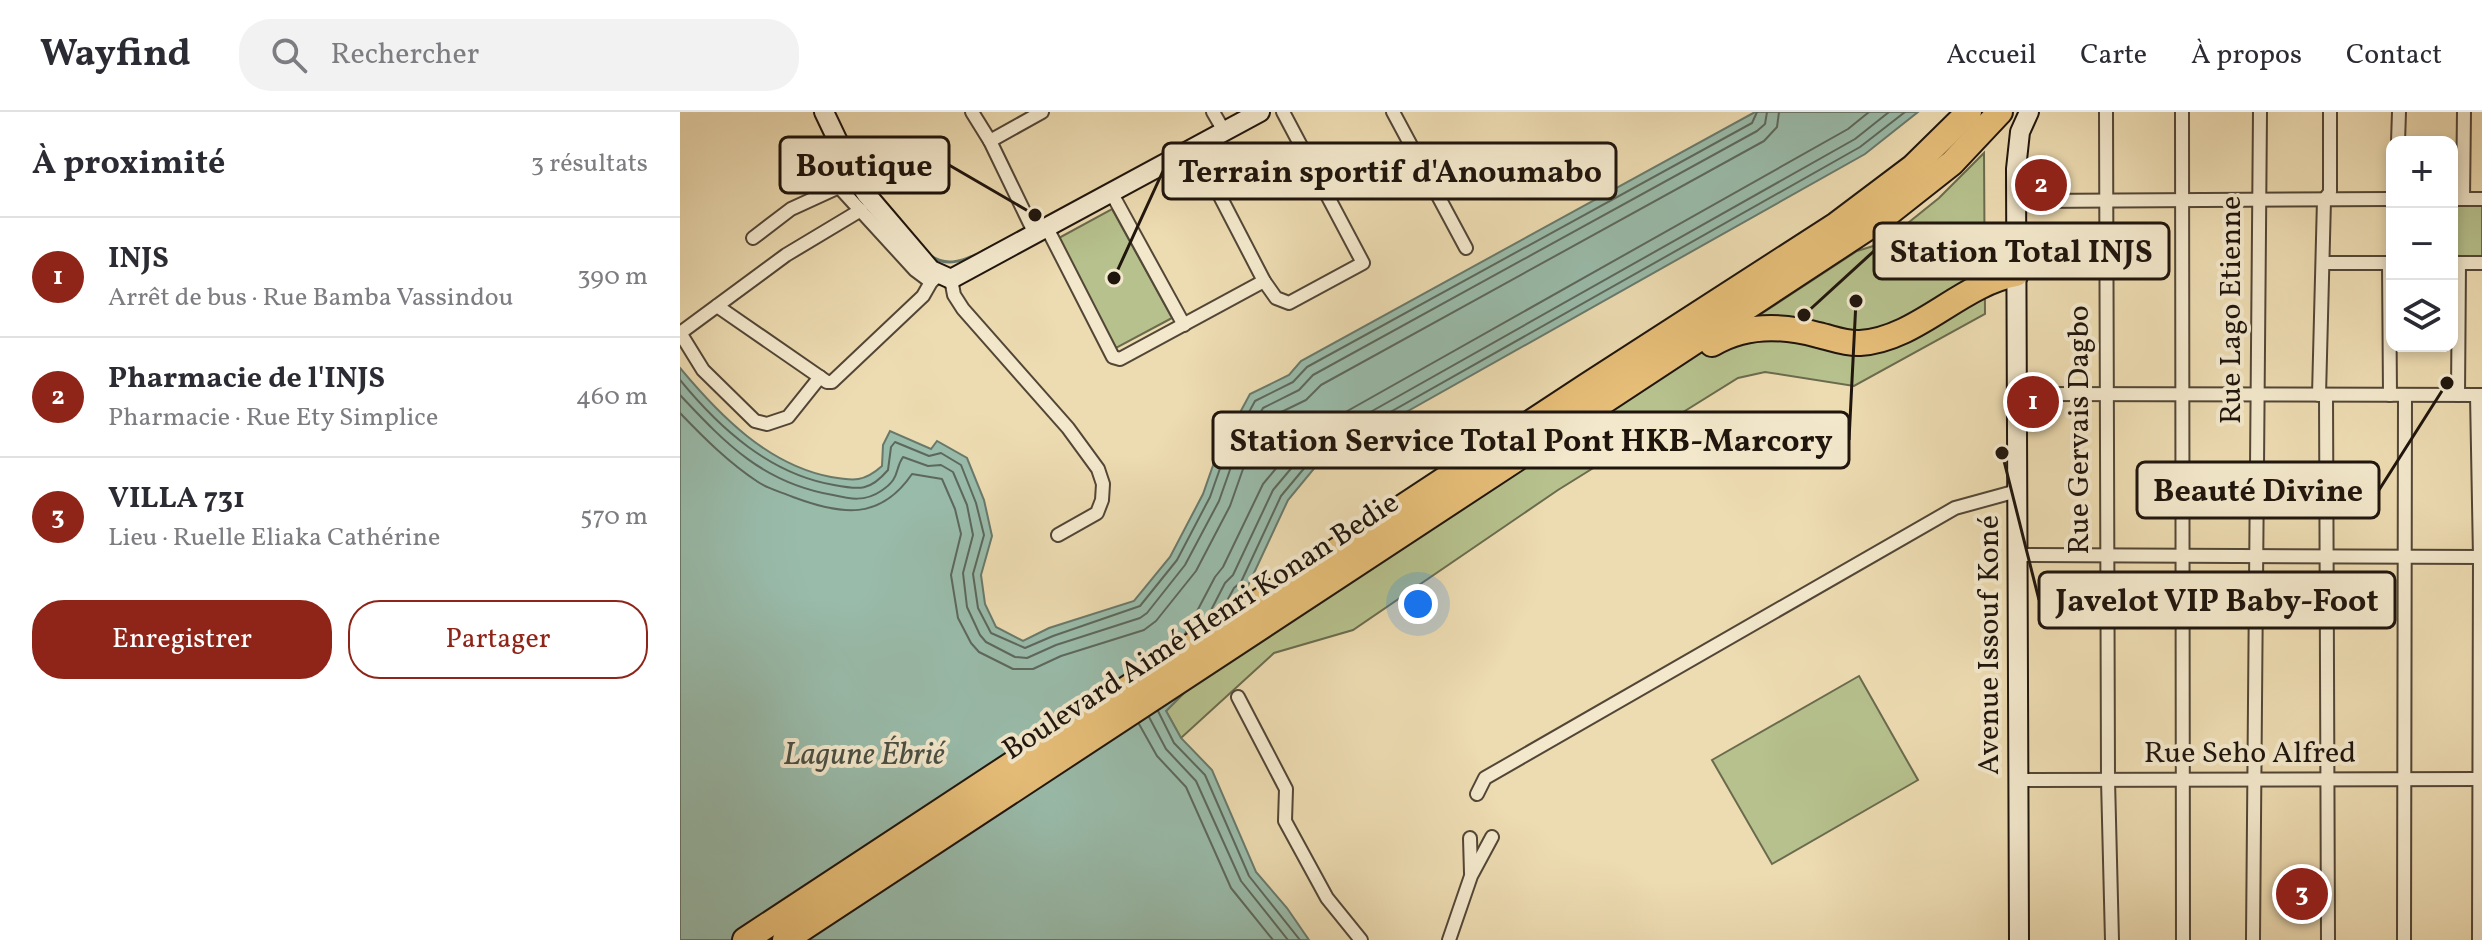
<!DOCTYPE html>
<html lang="fr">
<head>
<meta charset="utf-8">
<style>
  :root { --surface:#fff; --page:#f2f2f3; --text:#2b2b33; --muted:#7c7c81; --line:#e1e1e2; --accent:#8f2418 }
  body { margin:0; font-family:Vollkorn,serif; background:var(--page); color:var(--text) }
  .controls { position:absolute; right:24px; top:24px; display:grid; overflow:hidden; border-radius:16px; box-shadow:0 4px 12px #0003 }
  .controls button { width:72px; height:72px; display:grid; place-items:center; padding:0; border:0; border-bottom:2px solid var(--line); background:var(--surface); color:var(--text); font:40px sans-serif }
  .you { position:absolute; left:738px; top:492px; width:28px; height:28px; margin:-20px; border:6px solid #fff; border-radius:50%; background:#1a73e8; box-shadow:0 0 0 12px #1a73e833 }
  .badge { display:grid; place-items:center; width:52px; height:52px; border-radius:50%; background:var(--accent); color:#fff; font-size:26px; font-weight:700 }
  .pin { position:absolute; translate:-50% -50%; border:4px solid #fff; box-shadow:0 2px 8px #0006 }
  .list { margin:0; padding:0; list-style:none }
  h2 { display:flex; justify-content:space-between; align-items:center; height:104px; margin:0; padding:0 32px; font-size:34px }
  h2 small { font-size:26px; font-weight:400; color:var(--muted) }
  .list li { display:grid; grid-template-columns:52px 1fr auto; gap:24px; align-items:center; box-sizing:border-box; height:120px; padding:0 32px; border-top:2px solid var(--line) }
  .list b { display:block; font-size:30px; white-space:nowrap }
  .list p { margin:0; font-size:26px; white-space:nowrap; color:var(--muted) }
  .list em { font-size:26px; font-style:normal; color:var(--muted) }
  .actions { display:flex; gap:16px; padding:24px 32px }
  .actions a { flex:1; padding:18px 0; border:2px solid var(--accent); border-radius:32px; text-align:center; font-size:28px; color:var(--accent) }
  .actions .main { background:var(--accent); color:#fff }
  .icon { flex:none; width:44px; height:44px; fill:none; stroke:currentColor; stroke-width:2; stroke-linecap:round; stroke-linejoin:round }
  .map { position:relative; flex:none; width:1802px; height:828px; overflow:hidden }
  header { display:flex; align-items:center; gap:48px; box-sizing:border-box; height:112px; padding:0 40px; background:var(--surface); border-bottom:2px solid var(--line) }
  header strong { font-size:38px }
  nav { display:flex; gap:44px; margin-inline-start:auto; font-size:28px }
  .search { width:560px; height:72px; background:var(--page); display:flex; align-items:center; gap:20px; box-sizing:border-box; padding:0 28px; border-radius:32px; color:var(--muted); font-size:30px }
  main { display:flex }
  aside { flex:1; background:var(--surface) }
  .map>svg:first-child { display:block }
  .green { fill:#b6c18d; stroke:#6a6b4d; stroke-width:2 }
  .water { fill:#9ba; stroke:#68796b; stroke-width:2 }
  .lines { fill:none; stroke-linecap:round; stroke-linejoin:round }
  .shore { stroke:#5c685c; stroke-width:2 }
  .stream { stroke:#68796b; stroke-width:3 }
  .street-casing { stroke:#524636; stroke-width:16 }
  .secondary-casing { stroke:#1f150d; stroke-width:22 }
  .highway-casing { stroke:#1f150d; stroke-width:28 }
  .street { stroke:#f3e8cc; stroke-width:12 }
  .secondary { stroke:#f3e8cc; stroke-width:18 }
  .highway { stroke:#e6be78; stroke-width:24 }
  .labels { text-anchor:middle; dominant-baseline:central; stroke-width:8; stroke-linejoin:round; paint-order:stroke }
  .street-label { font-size:30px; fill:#1f150d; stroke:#f3e8cc }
  .water-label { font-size:32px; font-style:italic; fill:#4a4f44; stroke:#f3e8cc }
  .leader { fill:none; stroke:#1f150d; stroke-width:3 }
  .callout-dot { fill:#1f150d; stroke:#f3e8cc; stroke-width:3 }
  .callout { fill:#f3e8cc; stroke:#1f150d; stroke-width:3 }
  .callout-label { font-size:32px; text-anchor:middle; font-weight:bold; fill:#1f150d }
</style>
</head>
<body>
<header>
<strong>Wayfind</strong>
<div class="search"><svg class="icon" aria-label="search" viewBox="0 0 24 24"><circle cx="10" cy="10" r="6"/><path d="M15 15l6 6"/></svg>Rechercher</div>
<nav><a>Accueil</a><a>Carte</a><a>À propos</a><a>Contact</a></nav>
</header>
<main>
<aside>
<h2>À proximité<small>3 résultats</small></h2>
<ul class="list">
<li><span class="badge">1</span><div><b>INJS</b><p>Arrêt de bus · Rue Bamba Vassindou</p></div><em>390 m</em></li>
<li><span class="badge">2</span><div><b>Pharmacie de l'INJS</b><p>Pharmacie · Rue Ety Simplice</p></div><em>460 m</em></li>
<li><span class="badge">3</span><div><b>VILLA 731</b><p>Lieu · Ruelle Eliaka Cathérine</p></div><em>570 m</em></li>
</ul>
<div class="actions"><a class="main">Enregistrer</a><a>Partager</a></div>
</aside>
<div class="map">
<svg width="1802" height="828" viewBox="0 0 1802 828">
  <rect width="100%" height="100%" fill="#eddbb1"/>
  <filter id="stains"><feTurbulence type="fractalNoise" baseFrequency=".0025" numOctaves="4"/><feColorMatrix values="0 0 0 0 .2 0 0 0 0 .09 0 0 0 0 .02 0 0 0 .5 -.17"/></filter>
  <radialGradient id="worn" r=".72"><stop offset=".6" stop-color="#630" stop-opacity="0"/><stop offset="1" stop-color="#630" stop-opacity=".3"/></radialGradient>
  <g class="green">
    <path d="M1304,41l1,161 -131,72 -89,-14 -27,6 -180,112 -205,140 -79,23 -93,85 -15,-27 30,-30 408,-271 154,-94 99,-65 26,-8 56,-45z"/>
    <rect x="1772" y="93" width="30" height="53"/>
    <path d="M432,97l60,109 -56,30 -59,-109z"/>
    <path d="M1179,564l59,104 -146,84 -60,-104z"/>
  </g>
  <path class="water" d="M1075,0h163l-53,42 -544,306 -33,40 -41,88 -6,4 -50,94 -25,25 15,27 31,32 44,102 31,36 22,32h-629v-572c40,48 88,97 151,109 23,4 33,5 51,-11l1,-21 7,-14 41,18 6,-8 30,17 17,42 8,36 -11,39 4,29 11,23 27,14 26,-13 85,-27 36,-44 33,-63 13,-37 34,-63 39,-19 12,-14z"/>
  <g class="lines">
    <g class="shore">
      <path d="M0,268c40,49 90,94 154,105 26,5 36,6 54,-15l3,-23 4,-5 34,14 12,-3 20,12 15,38 8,32 -11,39 5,34 13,25 34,15 28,-12 87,-30 37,-46 33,-63 13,-37 32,-59 38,-19 14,-15 445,-244 5,-11"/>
      <path d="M0,283c46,49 83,88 153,100 17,4 32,7 48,-4 20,-13 13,-21 22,-34l25,9 13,-1 12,7 14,33 6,30 -10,38 4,34 13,28 6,7 29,15 12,1 29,-13 84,-27 7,-5 38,-48 34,-64 13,-37 31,-56 36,-18 14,-15 444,-244 8,-7 2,-12"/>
      <path d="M0,301c24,25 49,50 78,69 10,7 23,10 35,15 48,18 87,24 119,-23l30,5 13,30 6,25 -10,41 7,43 13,25 8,9 34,17h20l28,-13 83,-26 12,-9 40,-50 34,-65 13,-37 28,-52 35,-17 15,-15 443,-244 13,-14 2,-15"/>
      <path d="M543,496l11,-20 7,-6 40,-86 35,-42 544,-307 45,-35"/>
      <path d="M526,508l19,-37 8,-8 40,-85 37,-44 545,-307 34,-27"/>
      <path d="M505,522l30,-57 8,-10 40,-83 40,-48 545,-307 21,-17"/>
      <path d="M478,599l16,32 31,32 44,101 51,64"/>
      <path d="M469,605l17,32 30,32 45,100 47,59"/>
      <path d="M459,612l18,32 29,31 45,101 42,52"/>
    </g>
    <g class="stream">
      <path d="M303,139l29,-15"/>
      <path d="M251,144c14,10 29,6 44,-1"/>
    </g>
    <g class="street-casing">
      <g id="street">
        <path d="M292,0l18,29 44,91"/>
        <path d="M533,0l11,19"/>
        <path d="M713,0l73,136"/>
        <path d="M1426,0l2,668 4,160"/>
        <path d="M1502,0l1,828"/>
        <path d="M310,29l52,-29"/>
        <path d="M1718,30l1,-30"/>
        <path d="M514,34l70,135 12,17 13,5 74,-40 -80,-151"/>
        <path d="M431,80l73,133"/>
        <path d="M1772,87h30"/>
        <path d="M1783,87l1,-87"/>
        <path d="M1336,89l376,-2"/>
        <path d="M366,114l67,131 7,2 144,-78"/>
        <path d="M73,126l38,-29 48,-22 76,83 16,12"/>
        <path d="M1643,151h69"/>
        <path d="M1709,151l1,132"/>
        <path d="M1773,151h29"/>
        <path d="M271,167l3,16 9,14 105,119 30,41 5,15 -1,16 -5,13 -39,22"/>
        <path d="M37,194l110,76h5l91,-86 8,-14 8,-7"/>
        <path d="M140,265l-32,40 -21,7 -12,-3 -52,-51 -21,-34 1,-5 103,-76 75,-45"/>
        <path d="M1337,282l464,1"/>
        <path d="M1639,283l5,-195 6,-8v-80"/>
        <path d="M1646,283l2,545"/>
        <path d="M1778,283l1,-132"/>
        <path d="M1797,283l3,162 -1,383"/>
        <path d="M1337,443l465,2"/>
        <path d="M1528,471l48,-2"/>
        <path d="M558,585l48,92 -1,32 42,77 34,42"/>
        <path d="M1339,668l463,-1"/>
        <path d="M797,682l8,-16 470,-270 62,-17"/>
        <path d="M790,726l1,35"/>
        <path d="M769,828l22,-64 21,-39"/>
        <path d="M1573,828l7,-828"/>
        <path d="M1724,828l1,-545"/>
      </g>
    </g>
    <g class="secondary-casing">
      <g id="secondary">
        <path d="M144,0l31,65 12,18 64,75 20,9 309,-167"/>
        <path d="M1339,828l-3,-771 4,-37 9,-20"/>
      </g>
    </g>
    <g class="highway-casing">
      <g id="highway">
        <path d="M1032,232c33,-20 70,-19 106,-9 14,3 27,9 42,8 58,-4 100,-59 156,-69"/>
        <path d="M65,828l843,-555 248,-160 77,-58 56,-55"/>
        <path d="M105,828l1096,-721 71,-56 48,-51"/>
      </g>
    </g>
    <use href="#street" class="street"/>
    <use href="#secondary" class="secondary"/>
    <use href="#highway" class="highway"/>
  </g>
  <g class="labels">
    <g class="street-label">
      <text transform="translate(1552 198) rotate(-90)">Rue Lago Etienne</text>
      <text transform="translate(1400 318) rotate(-90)">Rue Gervais Dagbo</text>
      <text transform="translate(521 515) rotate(-33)">Boulevard Aimé Henri Konan Bedie</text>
      <text transform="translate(1310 533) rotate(-90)">Avenue Issouf Koné</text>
      <text x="1570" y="642">Rue Seho Alfred</text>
    </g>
    <g class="water-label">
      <text x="184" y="644">Lagune Ébrié</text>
    </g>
  </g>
  <path class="leader" d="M355 103L269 53M434 166L483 59M1124 203L1194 139M1176 189L1169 328M1767 271L1699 378M1322 341L1359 488"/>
  <g class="callout-dot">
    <circle cx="355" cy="103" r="8"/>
    <circle cx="434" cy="166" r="8"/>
    <circle cx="1124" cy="203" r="8"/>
    <circle cx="1176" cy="189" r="8"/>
    <circle cx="1767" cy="271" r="8"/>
    <circle cx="1322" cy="341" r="8"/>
  </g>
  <g class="callout">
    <rect x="100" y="25" width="169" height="56" rx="8"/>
    <rect x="483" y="31" width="453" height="56" rx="8"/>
    <rect x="1194" y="111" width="295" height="56" rx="8"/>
    <rect x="533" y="300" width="636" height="56" rx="8"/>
    <rect x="1457" y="350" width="242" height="56" rx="8"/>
    <rect x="1359" y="460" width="356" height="56" rx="8"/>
  </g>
  <g class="callout-label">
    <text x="184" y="64">Boutique</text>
    <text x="710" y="70">Terrain sportif d'Anoumabo</text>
    <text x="1341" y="150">Station Total INJS</text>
    <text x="851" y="339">Station Service Total Pont HKB-Marcory</text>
    <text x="1578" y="389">Beauté Divine</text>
    <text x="1537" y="499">Javelot VIP Baby-Foot</text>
  </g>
  <rect width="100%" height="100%" filter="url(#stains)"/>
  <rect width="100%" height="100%" fill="url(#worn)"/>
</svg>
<div class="controls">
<button>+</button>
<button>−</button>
<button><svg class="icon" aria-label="layers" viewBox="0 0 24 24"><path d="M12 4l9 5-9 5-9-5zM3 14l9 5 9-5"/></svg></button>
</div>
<div class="you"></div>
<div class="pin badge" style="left:1353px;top:290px">1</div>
<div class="pin badge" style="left:1361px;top:73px">2</div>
<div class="pin badge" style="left:1622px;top:782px">3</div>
</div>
</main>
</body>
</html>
